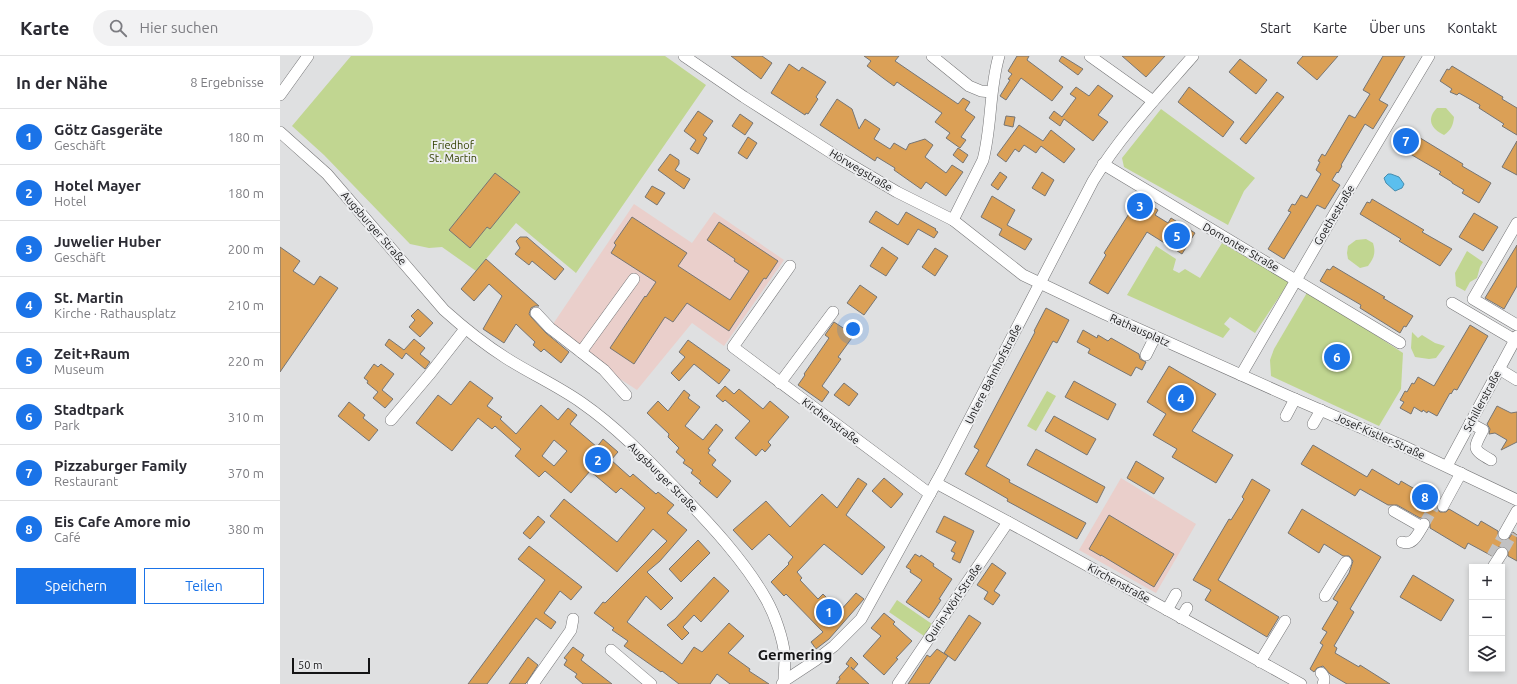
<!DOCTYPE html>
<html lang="de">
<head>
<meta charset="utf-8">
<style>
  :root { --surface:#fff; --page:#f2f2f3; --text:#2b2b33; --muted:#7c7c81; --line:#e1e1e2; --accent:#1a73e8 }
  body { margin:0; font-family:Ubuntu,sans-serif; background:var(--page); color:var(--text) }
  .controls { position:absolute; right:12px; bottom:12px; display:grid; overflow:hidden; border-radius:0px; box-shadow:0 2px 6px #0003 }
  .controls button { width:36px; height:36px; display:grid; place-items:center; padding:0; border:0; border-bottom:1px solid var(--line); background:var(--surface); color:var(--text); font:20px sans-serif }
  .scale { position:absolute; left:12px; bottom:10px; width:78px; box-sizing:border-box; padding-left:4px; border:2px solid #141415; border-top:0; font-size:11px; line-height:14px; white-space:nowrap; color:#141415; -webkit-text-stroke:3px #ecedef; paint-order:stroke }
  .you { position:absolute; left:573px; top:273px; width:14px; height:14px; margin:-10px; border:3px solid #fff; border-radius:50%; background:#1a73e8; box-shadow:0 0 0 6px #1a73e833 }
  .badge { display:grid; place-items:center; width:26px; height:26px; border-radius:50%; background:var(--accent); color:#fff; font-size:13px; font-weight:700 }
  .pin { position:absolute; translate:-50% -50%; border:2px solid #fff; box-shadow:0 1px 4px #0006 }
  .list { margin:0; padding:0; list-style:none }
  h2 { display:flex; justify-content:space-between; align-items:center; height:52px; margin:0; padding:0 16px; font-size:17px }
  h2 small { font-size:13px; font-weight:400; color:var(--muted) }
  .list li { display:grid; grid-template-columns:26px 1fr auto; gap:12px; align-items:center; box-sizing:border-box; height:56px; padding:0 16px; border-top:1px solid var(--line) }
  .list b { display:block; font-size:15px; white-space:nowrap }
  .list p { margin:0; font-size:13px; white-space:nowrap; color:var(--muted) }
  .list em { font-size:13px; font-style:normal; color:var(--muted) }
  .actions { display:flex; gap:8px; padding:12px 16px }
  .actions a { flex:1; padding:9px 0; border:1px solid var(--accent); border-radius:0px; text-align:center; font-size:14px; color:var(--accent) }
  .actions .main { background:var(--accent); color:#fff }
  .icon { flex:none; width:22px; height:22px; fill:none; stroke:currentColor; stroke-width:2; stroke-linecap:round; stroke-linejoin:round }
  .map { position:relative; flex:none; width:1237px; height:628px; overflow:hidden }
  header { display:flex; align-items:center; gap:24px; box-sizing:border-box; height:56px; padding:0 20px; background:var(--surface); border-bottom:1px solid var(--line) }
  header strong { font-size:19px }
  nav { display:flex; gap:22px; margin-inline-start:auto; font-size:14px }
  .search { width:280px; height:36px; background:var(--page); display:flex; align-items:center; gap:10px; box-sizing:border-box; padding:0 14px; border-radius:22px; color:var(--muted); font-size:15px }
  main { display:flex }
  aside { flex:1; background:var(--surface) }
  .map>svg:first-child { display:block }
  .education { fill:#eacfcb }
  .green { fill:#c1d691 }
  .water { fill:#5bbfee; stroke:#468cad }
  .building { fill:#dba056; stroke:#767574; fill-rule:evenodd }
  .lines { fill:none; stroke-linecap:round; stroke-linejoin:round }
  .minor-tunnel { stroke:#c1c1c2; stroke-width:11; stroke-dasharray:11 5.5; stroke-linecap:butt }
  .minor-casing { stroke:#757577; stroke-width:12 }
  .minor { stroke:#fff; stroke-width:11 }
  .labels { text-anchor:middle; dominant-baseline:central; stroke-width:4; stroke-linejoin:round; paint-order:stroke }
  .park-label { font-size:11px; fill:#334100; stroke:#ecedef }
  .street-label { font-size:11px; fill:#141415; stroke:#ecedef }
  .district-label { font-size:15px; font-weight:bold; fill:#141415; stroke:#ecedef }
</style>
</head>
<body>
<header>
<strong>Karte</strong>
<div class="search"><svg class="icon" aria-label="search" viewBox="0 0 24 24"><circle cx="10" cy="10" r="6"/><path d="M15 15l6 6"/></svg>Hier suchen</div>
<nav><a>Start</a><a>Karte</a><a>Über uns</a><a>Kontakt</a></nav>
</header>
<main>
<aside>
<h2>In der Nähe<small>8 Ergebnisse</small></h2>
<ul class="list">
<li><span class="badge">1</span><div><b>Götz Gasgeräte</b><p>Geschäft</p></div><em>180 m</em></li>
<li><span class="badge">2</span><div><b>Hotel Mayer</b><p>Hotel</p></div><em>180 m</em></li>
<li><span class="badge">3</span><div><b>Juwelier Huber</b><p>Geschäft</p></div><em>200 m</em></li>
<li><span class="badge">4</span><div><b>St. Martin</b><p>Kirche · Rathausplatz</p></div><em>210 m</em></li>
<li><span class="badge">5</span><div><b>Zeit+Raum</b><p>Museum</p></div><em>220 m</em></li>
<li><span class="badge">6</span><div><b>Stadtpark</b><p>Park</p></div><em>310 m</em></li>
<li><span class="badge">7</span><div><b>Pizzaburger Family</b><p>Restaurant</p></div><em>370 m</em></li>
<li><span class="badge">8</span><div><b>Eis Cafe Amore mio</b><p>Café</p></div><em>380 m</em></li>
</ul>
<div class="actions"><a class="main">Speichern</a><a>Teilen</a></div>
</aside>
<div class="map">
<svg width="1237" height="628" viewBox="0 0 1237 628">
  <rect width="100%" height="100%" fill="#dfe0e1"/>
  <g class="education">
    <path d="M354,148l58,39 22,-31 70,48 -60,86 -32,-23 -55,67 -23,-15 -63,-48z"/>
    <path d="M841,422l75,46 -40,69 -77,-43z"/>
  </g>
  <g class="green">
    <path d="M71,0h314l41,29 -130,188 -60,-50 -40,48 -34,-24 -13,1 -19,-4 -86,-89 -32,-29z"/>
    <path d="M1157,52h9l8,9c-1,9 -3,13 -10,18 -13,-6 -18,-16 -7,-27z"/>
    <path d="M881,53l94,69 -11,13 -16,34 -104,-58 -2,-9z"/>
    <path d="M1086,183l7,4c3,10 1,15 -5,23l-8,2 -12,-9 -1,-6 1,-7 8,-6z"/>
    <path d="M942,187l67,39 -34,51 -25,-16 -6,7 6,5 -7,9 -96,-43 29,-49 20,13 -3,11 6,3 6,-4 15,9z"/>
    <path d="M1187,195l16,11 -3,5 -3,11 -7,4 -5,9 -9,-5 -1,-13z"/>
    <path d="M1028,235l95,62 -2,36 -22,37 -108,-50 -1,-16 4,-11z"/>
    <path d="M1132,276l6,6 4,-3 13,8 10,3 -9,12 -7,1 -14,-2 -4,-9z"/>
    <path d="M767,335l9,5 -20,35 -9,-5z"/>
    <path d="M617,544l35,24 -8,12 -35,-24z"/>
  </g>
  <path class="water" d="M1108,118h3l8,3 5,7 -2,4 -7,3 -9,-8 -2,-5z"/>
  <g class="building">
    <path d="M451,0h31l10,7 -11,16z"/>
    <path d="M584,0h35l-4,5 63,43 5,-6 7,4 -5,8 10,7 -14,20 5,3 -6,8 -14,-10 4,-5 -15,-11 7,-9 -45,-31 -3,4 -7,-5 -20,-15 4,-5z"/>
    <path d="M737,0h12l-2,4 36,27 -11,14 -31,-23 -15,22 -6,-4 10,-16 -2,-1 4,-5 -4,-3z"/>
    <path d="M782,0l21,13 -5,6 -19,-14z"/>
    <path d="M842,0h43l-19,21z"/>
    <path d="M1023,0h35l-21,24 -20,-17z"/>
    <path d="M1103,0h22l-26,44 9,5 -15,24 -8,-5 -24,41 1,1 -4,7 -1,-1 -5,8 8,5 -15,24 -8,-4 -33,54 -16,-10 23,-37 -3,-1 4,-7 3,1 6,-10 6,3 14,-24 -5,-4 4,-8 -2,-1 4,-7 3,2 24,-41 6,3 15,-24 -7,-4z"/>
    <path d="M960,3l27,21 -11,14 -27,-22z"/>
    <path d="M509,8l10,7 3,-4 24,15 -10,15 2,2 -10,15 -2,-1 -1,2 -34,-22z"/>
    <path d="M1172,10l51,31 -1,2 15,9v27l-15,-9 2,-2 -25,-16 1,-3 -21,-12 -2,2 -7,-3 2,-3 -12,-8 7,-12 2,1z"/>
    <path d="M818,29l15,11 -15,19 10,7 -15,19 -29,-22 -4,7 -11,-8 5,-7 8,6 14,-19 -6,-4 6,-7 13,9z"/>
    <path d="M909,31l45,35 -11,15 -45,-35z"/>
    <path d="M997,36l7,5 -38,47 -6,-5z"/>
    <path d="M557,43l15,10 7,20 6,-10 15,10 -6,10 16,10 4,-6 12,7 3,-6 16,-5 8,6 -8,12 21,16 6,-8 11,7 -17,24 -20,-14 -5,7 -27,-19 1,-2 -18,-11 -2,4 -55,-36z"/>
    <path d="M418,55l15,10 -10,14 4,3 -9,16 -8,-5 6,-9 -12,-9z"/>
    <path d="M460,58l13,9 -8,12 -13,-9z"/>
    <path d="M726,60l9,1 -2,10 -9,-2z"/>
    <path d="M739,69l24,16 8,-11 24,19 -11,14 -23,-17 -5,7 -12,-8 -5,7 -4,-3 -9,13 -9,-7z"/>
    <path d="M1132,77l51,31 -1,2 29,17 -12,20 -17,-10 2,-3 -12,-7v-1l-13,-8 2,-2 -41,-24 7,-13 3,2z"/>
    <path d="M468,81l9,6 -10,16 -9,-6z"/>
    <path d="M1237,85v34l-15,-8z"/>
    <path d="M678,92l10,7 -5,8 -10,-8z"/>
    <path d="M390,98l9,6v4l-4,6 15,9 -6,10 -26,-19z"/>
    <path d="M720,116l7,5 -9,13 -7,-5z"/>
    <path d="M762,116l12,8 -9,16 -13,-8z"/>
    <path d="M215,117l25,19 -30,37 -3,-2 -17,21 -21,-18z"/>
    <path d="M372,130l13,7 -8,12 -12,-8z"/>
    <path d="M712,140l23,14 -8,15 25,14 -7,11 -26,-15 3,-6 -21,-12z"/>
    <path d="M859,142l19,12 -3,5 13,8 3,-5 24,15 -13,21 -35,-22 -39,62 -19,-11 17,-28 -2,-2z"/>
    <path d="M1092,143l52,31 -2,2 30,17 -12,17 -41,-25 2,-2 -41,-25 7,-12 3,1z"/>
    <path d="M596,155l22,14 8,-13 30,17 -1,1 3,2 -4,6 -16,-9 -10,16 -39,-23z"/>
    <path d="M1194,157l24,14 -15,24 -24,-14z"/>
    <path d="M352,161l55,36 -9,13 52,34 19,-29 -15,-10 1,-2 -28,-19 12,-18 59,39 -12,18 -2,-1 -35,53 -42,-28 -14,19 -8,-5 -31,47 -24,-16 35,-52 1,1 10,-15 -45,-29 5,-8 -2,-2z"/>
    <path d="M240,181h7l37,32 -9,11 -23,-19 -3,4 -14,-11 5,-6 -4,-7z"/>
    <path d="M1237,189v41l-13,23 -19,-11z"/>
    <path d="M0,191l20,14 -7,10 21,14 6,-9 18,12 -58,84z"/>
    <path d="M602,191l16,11 -12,18 -16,-10z"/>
    <path d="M655,192l13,8 -13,20 -13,-9z"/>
    <path d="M206,203l53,47h-4l-4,2 -2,6 2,3 15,16 23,19 -8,11 -17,-14 -3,3 -8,-7 2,-3 -19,-18 -12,19 -21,-14 19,-33 -13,-12 -15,17 -13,-12z"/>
    <path d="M1053,210l52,31 -2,1 30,18 -7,11 -2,-1 -4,7 -40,-25 1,-3 -41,-24 7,-12 3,1z"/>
    <path d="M580,229l17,12 -13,18 -17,-12z"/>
    <path d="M766,252l23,12 -12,23 -4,-2 -67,125 24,14 -1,2 77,41 -9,16 -70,-38 1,-2 -43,-25 14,-24 -5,-3 61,-115 -1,-1z"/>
    <path d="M138,253l15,14 -13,14 -11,-10 6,-7 -4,-4z"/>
    <path d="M554,266l20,13 -16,22 3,2 -19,27 7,6 -7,10 -24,-17 7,-10 -1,-1 25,-36 -4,-3z"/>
    <path d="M1190,269l18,11 -31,54 -3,-1 -3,5 -1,-1 -13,23 -9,-5 -1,2 -4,-3 -1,2 -8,-5 -3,7 -11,-6 4,-6 -4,-2 5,-9 2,1 5,-9 2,1 4,-7 16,9z"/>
    <path d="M803,274l14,8 1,-3 10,6 3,-3 28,16 1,5 6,3 -4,8 -6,-3 -5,9 -43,-23 2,-4 -13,-7z"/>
    <path d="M109,283l15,11 10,-11 11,9 -5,6 10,8 -5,7 -19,-16 -4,6 -17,-14z"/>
    <path d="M408,284l42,30 -11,14 -25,-20 -15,17 -8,-8 14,-16 -6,-5z"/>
    <path d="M94,308l4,3 3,-3 13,10 -12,16 11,9 -8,9 -12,-10 5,-6 -11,-9 1,-2 -4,-3z"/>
    <path d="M889,310l47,28 -24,37 41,24 -17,28 -44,-26 5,-8 -24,-14 13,-21 -19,-12z"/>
    <path d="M190,325l23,17 -6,8 15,11 -2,2 16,15 25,-29 17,15 10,-12 9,7 -7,9 27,23 6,-8 15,13 -7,8 19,17 3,-3 23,20 2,-2 16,13 -7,8 20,17 -27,31 -13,11 26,26 -12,12 -15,-14 -19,26 55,42 12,-17 8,5 27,-29 15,13 -16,17 22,16 -1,2 20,13h-39l-13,-10 -7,10h-31l-17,-13 -1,1 -37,-26 4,-5 -16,-11 2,-2 -20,-15 9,-11 2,1 62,-62 -14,-12 -36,43 -67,-56 14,-17 53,43 28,-34 -24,-20 -5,5 -26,-22 -19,22 -26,-22 -6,6 -24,-21 6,-7 -26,-23 -3,3 -14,-11 -26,33 -36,-28 22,-28 13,10zM274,384l13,11 -13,15 -12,-10z"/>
    <path d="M794,325l42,23 -8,16 -43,-23z"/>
    <path d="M564,327l14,11 -9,12 -15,-11z"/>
    <path d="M445,330l9,8 5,-5 24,20 7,-8 19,16 -21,25 3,3 -6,7 -3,-3 -6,7 -21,-18 15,-17 -25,-21 -2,2 -7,-6z"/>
    <path d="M404,334l6,5 -2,3 12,9 -15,19 18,14 13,-16 7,6 -15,19 2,1 -2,3 8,7 -4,5 19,16 -14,17 -18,-15 2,-2 -10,-8 2,-3 -10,-7 2,-3 -9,-8 3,-4 -11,-11 1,-3 -22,-21 11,-12 10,10z"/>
    <path d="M69,346l16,13 -2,3 15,12 -9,11 -31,-25z"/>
    <path d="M1217,350l14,7 6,-1v30l-16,8 6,-10 -12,-7 -6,1 1,-5 -3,-5z"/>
    <path d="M774,360l42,23 -9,16 -42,-24z"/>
    <path d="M1033,389l54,32 5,-8 27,16 2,-4 36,21v7l3,3h6l3,-3 29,17 3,-5 17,10v6l3,3h7l5,-8 4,3v26l-9,-5v-6l-3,-3h-7l-6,9 -24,-13 -3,6 -35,-21v-7l-3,-3h-7l-23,-13h-9l-28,-16 -5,7 -54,-32z"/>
    <path d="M756,393l69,38 -8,16 -70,-38z"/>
    <path d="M856,405l28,17 -10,16 -27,-16z"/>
    <path d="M578,422l9,6 -21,31 39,32 -23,28 -38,-31 -27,28 5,6 -2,2 18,19 5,-5 17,17 16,-18 8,6 -35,40 -13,10 -5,-7 12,-10 -37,-38 -2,2 -13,-14 18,-18 -1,-1 5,-6 -24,-23 -17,16 -19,-20 33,-29 24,26 32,-33 15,14z"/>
    <path d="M604,422l19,16 -12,14 -19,-17z"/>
    <path d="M972,423l18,11 -52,90 61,37 -12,20 -62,-37 6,-10 -18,-10 36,-61 2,1 13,-21 -2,-2z"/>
    <path d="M1022,453l79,48 -31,52 4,3 -20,34 3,2 -2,5 24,14 1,-2 30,19h-43l-17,-10 -7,-8 -6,2 -3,4 -4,-3 13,-24 -3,-2 7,-11 -5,-3 16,-27 -5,-3 16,-26 4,-12 -4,-5h-6l-19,-12 -5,9 -31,-20z"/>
    <path d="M829,459l65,39 -20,33 -53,-32v1l-12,-7z"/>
    <path d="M258,460l7,6 -15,17 -7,-6z"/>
    <path d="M664,460l30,15 -14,32 -8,-4 3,-6 -4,-2 5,-9 -20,-10z"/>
    <path d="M418,484l12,13 -29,29 -12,-13z"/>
    <path d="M249,490l53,41 -11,13 -11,-9 -16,22 12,9 -5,7 -15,-11 -49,66h-19l77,-104 -27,-21z"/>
    <path d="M635,498l5,3 1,-2 13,9 -1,2 19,13 -13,20 2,1 -12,18 -23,-16 16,-22 -12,-8 1,-2 -5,-3z"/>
    <path d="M712,507l14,10 -12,18 6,4 -7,10 -9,-6 4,-7 -11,-7z"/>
    <path d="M1133,519l41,25 -13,21 -41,-24z"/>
    <path d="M434,521l15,14 -28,31 -7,-7 -11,12 6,6 -7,7 -15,-15 8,-6z"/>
    <path d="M604,557l11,9 -2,2 19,17 -16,17 2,1 -14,16 -21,-19 18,-20 -10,-8z"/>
    <path d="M689,559l12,8 -26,38 -11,-8z"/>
    <path d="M293,591l11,8 -3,5 31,24h-29l-8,-7 2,-3 -13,-9 3,-5 -3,-2z"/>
    <path d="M657,593l11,7 -19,28h-21l19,-29 3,2z"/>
    <path d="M248,601l10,8 -11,17 -2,2h-16z"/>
    <path d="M571,601l7,7 -5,6 -2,-3 18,17h-33l4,-5 -1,-2 10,-11 -3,-2z"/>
  </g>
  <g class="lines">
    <g class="minor-tunnel">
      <path d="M1144,468l13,-22"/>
      <path d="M1224,493l9,-16"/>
      <path d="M1212,500l12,-22"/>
    </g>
    <g class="minor-casing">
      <g id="minor">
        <path d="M404,0l60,41 97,62 56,33 56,28 70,55 82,39 183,82 113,49 116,55"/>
        <path d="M652,0l37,30 12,5 10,1"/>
        <path d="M810,0l63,45"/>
        <path d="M0,39l28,-39"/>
        <path d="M0,76l47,42 117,136c20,18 40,34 62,48 25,16 52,28 76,45 36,25 66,57 96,88 31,32 66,69 88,108 9,16 17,39 19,58 0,8 -1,16 -1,24l-2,3"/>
        <path d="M823,108l297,179"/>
        <path d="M673,164l30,-60c9,-34 6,-70 16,-104"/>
        <path d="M1237,167l-44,76 44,26"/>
        <path d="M510,210l-57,81 197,147"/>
        <path d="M1172,247l63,37"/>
        <path d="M256,257l14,15 54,42 22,25"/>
        <path d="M301,296l53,-73"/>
        <path d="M866,299l9,-18"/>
        <path d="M1219,313l18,11"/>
        <path d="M961,319l94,-162 94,-157"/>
        <path d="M500,327l53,-71"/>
        <path d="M1006,360l9,-17"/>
        <path d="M111,364l38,-45 36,-46"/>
        <path d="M1190,367l13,7c-10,19 -11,19 8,30"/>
        <path d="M1033,368l8,-14"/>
        <path d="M1167,410l70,-130"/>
        <path d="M656,427l98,53 267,148"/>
        <path d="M1163,450l18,-33"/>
        <path d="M1114,455l28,16"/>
        <path d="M1224,478l13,-23"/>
        <path d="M1122,486c12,4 16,-9 22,-18"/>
        <path d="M1213,511l9,-14"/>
        <path d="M1045,540l21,-34"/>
        <path d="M887,554l9,-16"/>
        <path d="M901,562l6,-10"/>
        <path d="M331,594l40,34"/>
        <path d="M980,606l25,-41"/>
        <path d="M1041,617c3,3 4,6 2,11"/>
        <path d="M504,625l32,-21 18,-14 27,-27 81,-147 151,-291c27,-45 65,-85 100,-125"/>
        <path d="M253,628l38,-54 2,-11"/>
        <path d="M618,628l110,-162"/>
      </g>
    </g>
    <use href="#minor" class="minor"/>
  </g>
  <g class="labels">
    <g class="park-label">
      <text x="173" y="89">Friedhof<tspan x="173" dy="13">St. Martin</tspan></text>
    </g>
    <g class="street-label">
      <text transform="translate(581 114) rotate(31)">Hörwegstraße</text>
      <text transform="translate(1054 159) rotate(-59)">Goethestraße</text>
      <text transform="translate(94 172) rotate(49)">Augsburger Straße</text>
      <text transform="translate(961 191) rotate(30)">Domonter Straße</text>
      <text transform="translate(860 274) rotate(24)">Rathausplatz</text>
      <text transform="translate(713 318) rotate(-63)">Untere Bahnhofstraße</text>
      <text transform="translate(1202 345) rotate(-62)">Schillerstraße</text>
      <text transform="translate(551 365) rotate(37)">Kirchenstraße</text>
      <text transform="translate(1100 380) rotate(24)">Josef-Kistler-Straße</text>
      <text transform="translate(383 421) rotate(45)">Augsburger Straße</text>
      <text transform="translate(839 527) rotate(29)">Kirchenstraße</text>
      <text transform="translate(673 547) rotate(-56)">Quirin-Wörl-Straße</text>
    </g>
    <g class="district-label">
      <text x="515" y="598">Germering</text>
    </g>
  </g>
</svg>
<div class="controls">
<button>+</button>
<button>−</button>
<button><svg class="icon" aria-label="layers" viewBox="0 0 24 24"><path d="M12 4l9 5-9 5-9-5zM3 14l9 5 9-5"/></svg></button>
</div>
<div class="scale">50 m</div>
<div class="you"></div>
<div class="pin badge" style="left:549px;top:556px">1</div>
<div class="pin badge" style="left:318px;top:404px">2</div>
<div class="pin badge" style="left:860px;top:150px">3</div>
<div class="pin badge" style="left:901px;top:342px">4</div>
<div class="pin badge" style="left:897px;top:180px">5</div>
<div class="pin badge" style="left:1057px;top:301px">6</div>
<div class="pin badge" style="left:1126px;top:85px">7</div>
<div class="pin badge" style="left:1145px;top:441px">8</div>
</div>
</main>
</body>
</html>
